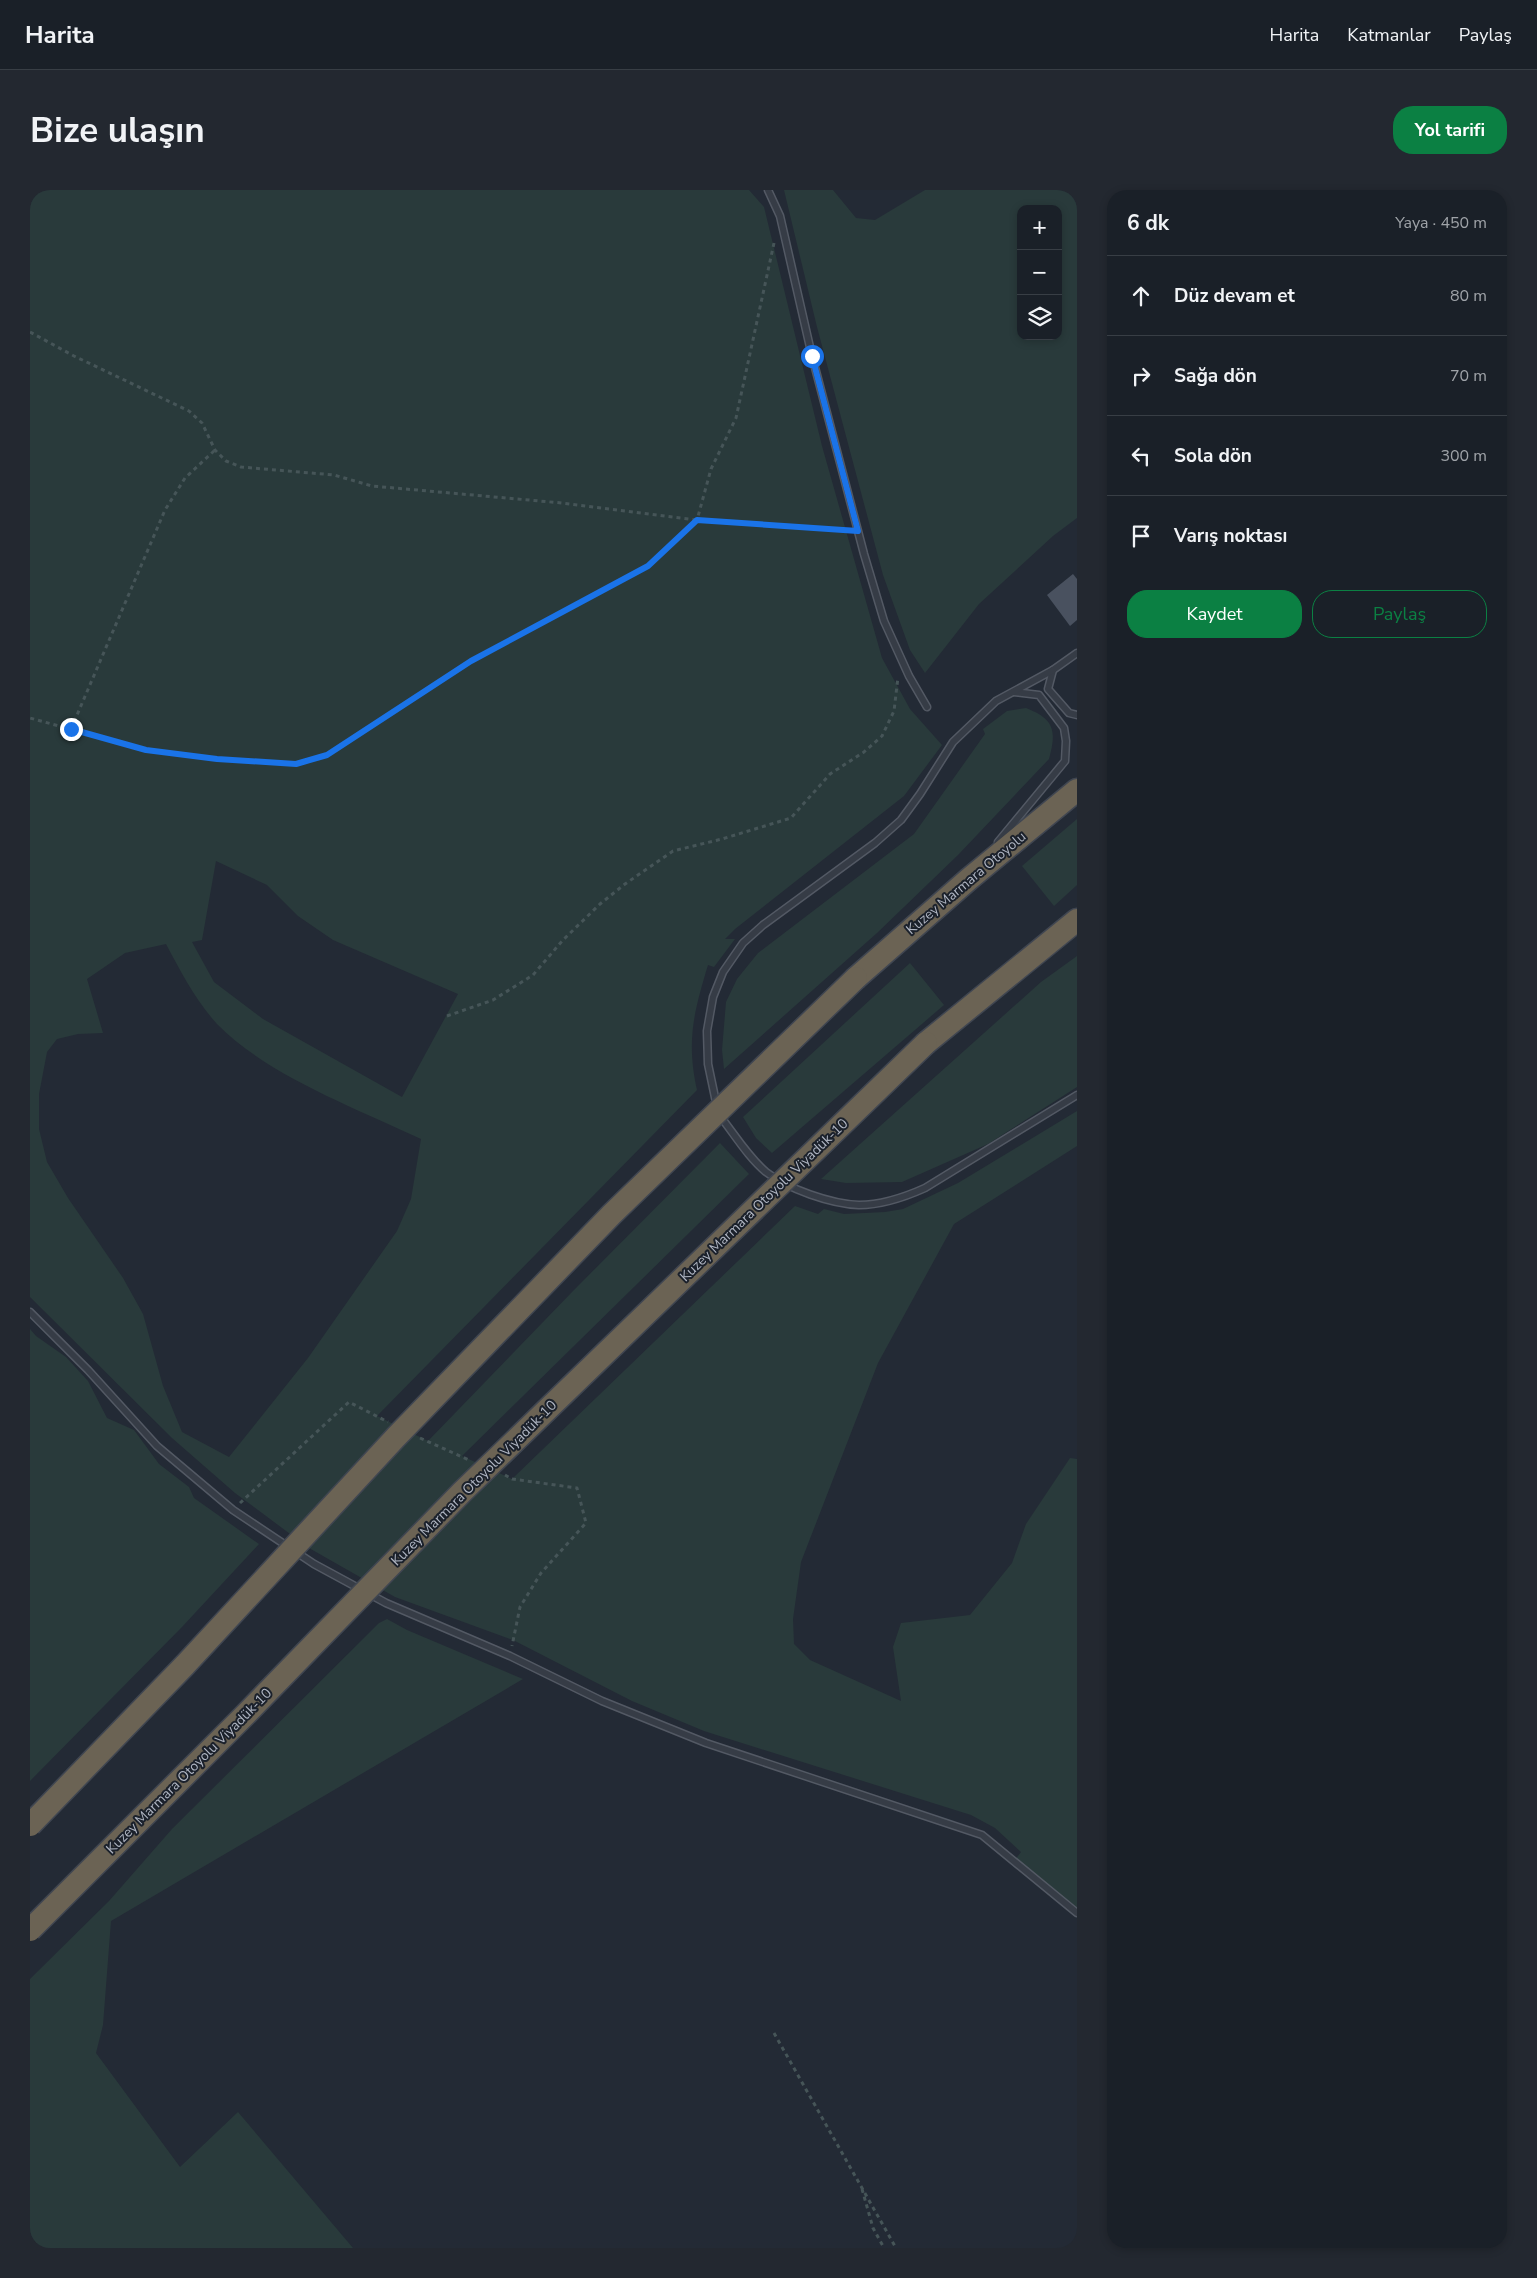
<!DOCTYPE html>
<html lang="tr">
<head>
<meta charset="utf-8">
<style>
  :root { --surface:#1a2028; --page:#232830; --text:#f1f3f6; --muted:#9fa3a8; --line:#383e45; --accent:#0b8043 }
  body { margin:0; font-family:"Nunito Sans",sans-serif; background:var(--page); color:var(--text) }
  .controls { position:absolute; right:15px; top:15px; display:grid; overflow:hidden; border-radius:10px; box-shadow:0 2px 8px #0003 }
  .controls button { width:45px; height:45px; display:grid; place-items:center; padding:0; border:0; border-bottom:1px solid var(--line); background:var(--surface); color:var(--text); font:25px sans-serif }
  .stop { position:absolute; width:15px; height:15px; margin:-11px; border:4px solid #1a73e8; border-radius:50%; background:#fff }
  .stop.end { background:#1a73e8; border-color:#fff; box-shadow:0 1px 5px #0008 }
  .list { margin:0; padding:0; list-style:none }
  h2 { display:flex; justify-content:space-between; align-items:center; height:65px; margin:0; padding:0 20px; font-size:21px }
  h2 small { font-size:16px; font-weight:400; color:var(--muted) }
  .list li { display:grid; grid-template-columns:32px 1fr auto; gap:15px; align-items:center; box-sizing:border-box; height:80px; padding:0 20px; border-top:1px solid var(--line) }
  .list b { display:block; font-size:19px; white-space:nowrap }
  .list em { font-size:16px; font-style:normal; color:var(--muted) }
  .actions { display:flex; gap:10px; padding:15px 20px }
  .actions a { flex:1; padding:11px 0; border:1px solid var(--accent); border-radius:20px; text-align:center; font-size:18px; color:var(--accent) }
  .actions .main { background:var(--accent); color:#fff }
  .icon { flex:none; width:28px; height:28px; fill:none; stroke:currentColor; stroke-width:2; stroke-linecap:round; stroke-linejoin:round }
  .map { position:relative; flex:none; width:1047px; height:2058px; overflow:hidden; border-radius:20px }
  header { display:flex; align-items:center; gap:30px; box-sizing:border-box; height:70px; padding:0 25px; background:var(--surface); border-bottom:1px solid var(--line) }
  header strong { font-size:24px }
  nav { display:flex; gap:28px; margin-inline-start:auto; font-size:18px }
  .intro { display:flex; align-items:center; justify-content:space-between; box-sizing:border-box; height:120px; padding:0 30px }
  h1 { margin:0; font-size:35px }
  .button { padding:12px 22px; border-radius:20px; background:var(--accent); color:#fff; font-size:18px; font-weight:700 }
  main { display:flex; gap:30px; padding:0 30px }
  aside { flex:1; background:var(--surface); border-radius:20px; box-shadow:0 2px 8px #0003 }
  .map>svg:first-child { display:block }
  .green { fill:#293a3b; fill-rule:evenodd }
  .building { fill:#49515f }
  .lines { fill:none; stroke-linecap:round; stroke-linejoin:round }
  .service-casing { stroke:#535964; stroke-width:9 }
  .motorway-casing { stroke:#404651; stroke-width:25 }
  .path { stroke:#465558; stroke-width:3; stroke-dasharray:4 4; stroke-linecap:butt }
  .service { stroke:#363c46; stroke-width:6 }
  .motorway { stroke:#6b6354; stroke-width:22 }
  .motorway-bridge-casing { stroke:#404651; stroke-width:25; stroke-linecap:butt }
  .motorway-bridge { stroke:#6b6354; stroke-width:22 }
  .route { stroke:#1a73e8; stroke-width:6 }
  .labels { text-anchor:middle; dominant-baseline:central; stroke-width:4; stroke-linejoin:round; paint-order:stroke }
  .street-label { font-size:14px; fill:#b0b6c3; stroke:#1b212b }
</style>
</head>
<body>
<header>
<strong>Harita</strong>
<nav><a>Harita</a><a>Katmanlar</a><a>Paylaş</a></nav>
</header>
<div class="intro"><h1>Bize ulaşın</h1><a class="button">Yol tarifi</a></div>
<main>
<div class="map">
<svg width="1047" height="2058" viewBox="0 0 1047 2058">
  <rect width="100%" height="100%" fill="#232a35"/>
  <g class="green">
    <path d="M0,0h719l15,17 58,239 60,212 28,51 32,36 -38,51 -169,133 -10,10h10l-21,28 -6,-2c-14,47 -22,75 -11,125l-320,326 51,25 145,-150 147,-148 29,31 -287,282 50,23 283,-273 23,8 6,-5 20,5 41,-2 18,-3 55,-26 119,-72v35l-123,78 -76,139 -77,199 -8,57 1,25 16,16 91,41 -8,-54 8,-24 69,-8 42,-52 14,-39 44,-66 7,1v454l-63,-52 7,-9 -26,-24 -24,-13 -267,-84 -72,-30 -119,-61 -118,-43 -86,-49 -74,-55 -63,-55 -142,-141zM186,671l51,24 31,31 35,24 125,54 -56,103 -139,-78 -49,-37 -22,-40 10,-2zM136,754c15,28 30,57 51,80 51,52 139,84 204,115l-10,60 -14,32 -89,127 -79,99 -47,-25 -19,-46 -20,-72 -20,-36 -55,-80 -21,-36 -8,-33v-35l8,-42 10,-13 21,-5 25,-1 -16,-54 38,-26z"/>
    <path d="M754,0h49l23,28 19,2 50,-30h152v328l-24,18 -74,68 -54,69 -15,-23 -27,-75 -66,-248zM991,19h37v127h-37z"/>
    <path d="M996,518c28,11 31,22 23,51l-91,96 -81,78 -153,136 -2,-19 4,-48 11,-23 21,-26 156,-119 71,-100 -2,-5 24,-18z"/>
    <path d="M1047,629v66l-23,21 -32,-40z"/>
    <path d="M1047,766v131l-89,57 -86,38 -56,1 -25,-4 220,-197z"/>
    <path d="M880,773l34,42 -172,148 -16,-15 -13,-21z"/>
    <path d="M0,1139l6,7 30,21 22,24 19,37 27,12 25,34 30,23 5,11 65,46 -77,83 -152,154z"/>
    <path d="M357,1429l20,11 116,49 -412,242 -8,104 -7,28 84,114 58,-55 115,136h-323v-269l79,-78 63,-72 207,-206z"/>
  </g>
  <path class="building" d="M1043,384l4,5v41l-7,6 -23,-31z"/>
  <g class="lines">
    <g class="service-casing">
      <g id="service">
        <path d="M738,0l12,26 32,140 52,198 20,67 25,55 18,31"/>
        <path d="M1023,480l-5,19 21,24 8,2"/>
        <path d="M968,652l67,-81 1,-20 -2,-13 -25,-33 -25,-3"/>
        <path d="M687,917l-9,-43 -1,-33 6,-34 10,-25 20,-29 20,-18 112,-82 26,-23 19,-26 33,-52 43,-41 57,-31 24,-17"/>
        <path d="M690,926c15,19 28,41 46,56 22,17 65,32 93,33 22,0 46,-8 66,-17l152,-93"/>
        <path d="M0,1122l58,58 69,76 76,64 81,54 72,39 124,53 92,45 104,42 276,92 95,78"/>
      </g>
    </g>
    <g class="motorway-casing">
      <g id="motorway">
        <path d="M826,788l113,-99 108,-89"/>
        <path d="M896,853l151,-123"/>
      </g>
    </g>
    <g class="path">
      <path d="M744,53l-38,175 -25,51 -14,51 150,10"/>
      <path d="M0,142l44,24 115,55 13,12 13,27 11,11 15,6 93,8 38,11 190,17 135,17 -49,47 -177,94 -144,94 -32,9 -78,-5 -71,-9 -116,-32"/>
      <path d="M41,539l94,-219 20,-32 30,-28"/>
      <path d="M417,826l46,-16 40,-25 30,-35 37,-36 25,-20 48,-33 49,-12 69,-21 39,-44 34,-22 18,-16 12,-25 4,-34"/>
      <path d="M390,1248l49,22"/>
      <path d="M475,1285l7,4 65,9 9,35 -45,50 -21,34 -8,39"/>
      <path d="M210,1313l109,-101 39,20"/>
      <path d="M744,1843l122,215"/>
      <path d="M832,1999l11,39 11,20"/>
    </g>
    <use href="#service" class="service"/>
    <use href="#motorway" class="motorway"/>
    <g class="motorway-bridge-casing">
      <g id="motorway-bridge">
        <path d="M0,1635l155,-160 211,-228 216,-223 244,-236"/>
        <path d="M0,1740l215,-215 217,-223 464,-449"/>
      </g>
    </g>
    <use href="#motorway-bridge" class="motorway-bridge"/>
  </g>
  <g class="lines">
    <path class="route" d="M41,539l75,21 71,9 79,5 31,-9 144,-94 177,-95 49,-46 161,11 -46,-175"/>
  </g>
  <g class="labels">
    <g class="street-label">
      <text transform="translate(936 693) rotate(-40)">Kuzey Marmara Otoyolu</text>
      <text transform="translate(734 1010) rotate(-44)">Kuzey Marmara Otoyolu Viyadük-10</text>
      <text transform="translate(444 1293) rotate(-45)">Kuzey Marmara Otoyolu Viyadük-10</text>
      <text transform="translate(159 1581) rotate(-45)">Kuzey Marmara Otoyolu Viyadük-10</text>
    </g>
  </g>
</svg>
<div class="controls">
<button>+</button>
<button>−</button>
<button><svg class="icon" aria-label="layers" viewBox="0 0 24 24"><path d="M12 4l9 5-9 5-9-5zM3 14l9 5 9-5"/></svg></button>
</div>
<div class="stop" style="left:782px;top:166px"></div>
<div class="stop end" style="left:41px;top:539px"></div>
</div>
<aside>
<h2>6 dk<small>Yaya · 450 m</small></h2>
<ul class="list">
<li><svg class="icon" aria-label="ahead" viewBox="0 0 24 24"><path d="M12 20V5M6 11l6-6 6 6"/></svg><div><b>Düz devam et</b></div><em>80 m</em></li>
<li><svg class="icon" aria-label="right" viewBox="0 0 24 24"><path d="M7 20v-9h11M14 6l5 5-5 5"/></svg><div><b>Sağa dön</b></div><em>70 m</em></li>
<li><svg class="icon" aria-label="left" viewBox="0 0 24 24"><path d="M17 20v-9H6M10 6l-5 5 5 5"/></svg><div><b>Sola dön</b></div><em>300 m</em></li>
<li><svg class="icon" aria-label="arrive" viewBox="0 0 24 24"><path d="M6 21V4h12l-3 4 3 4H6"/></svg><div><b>Varış noktası</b></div></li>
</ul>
<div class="actions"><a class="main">Kaydet</a><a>Paylaş</a></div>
</aside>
</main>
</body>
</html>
